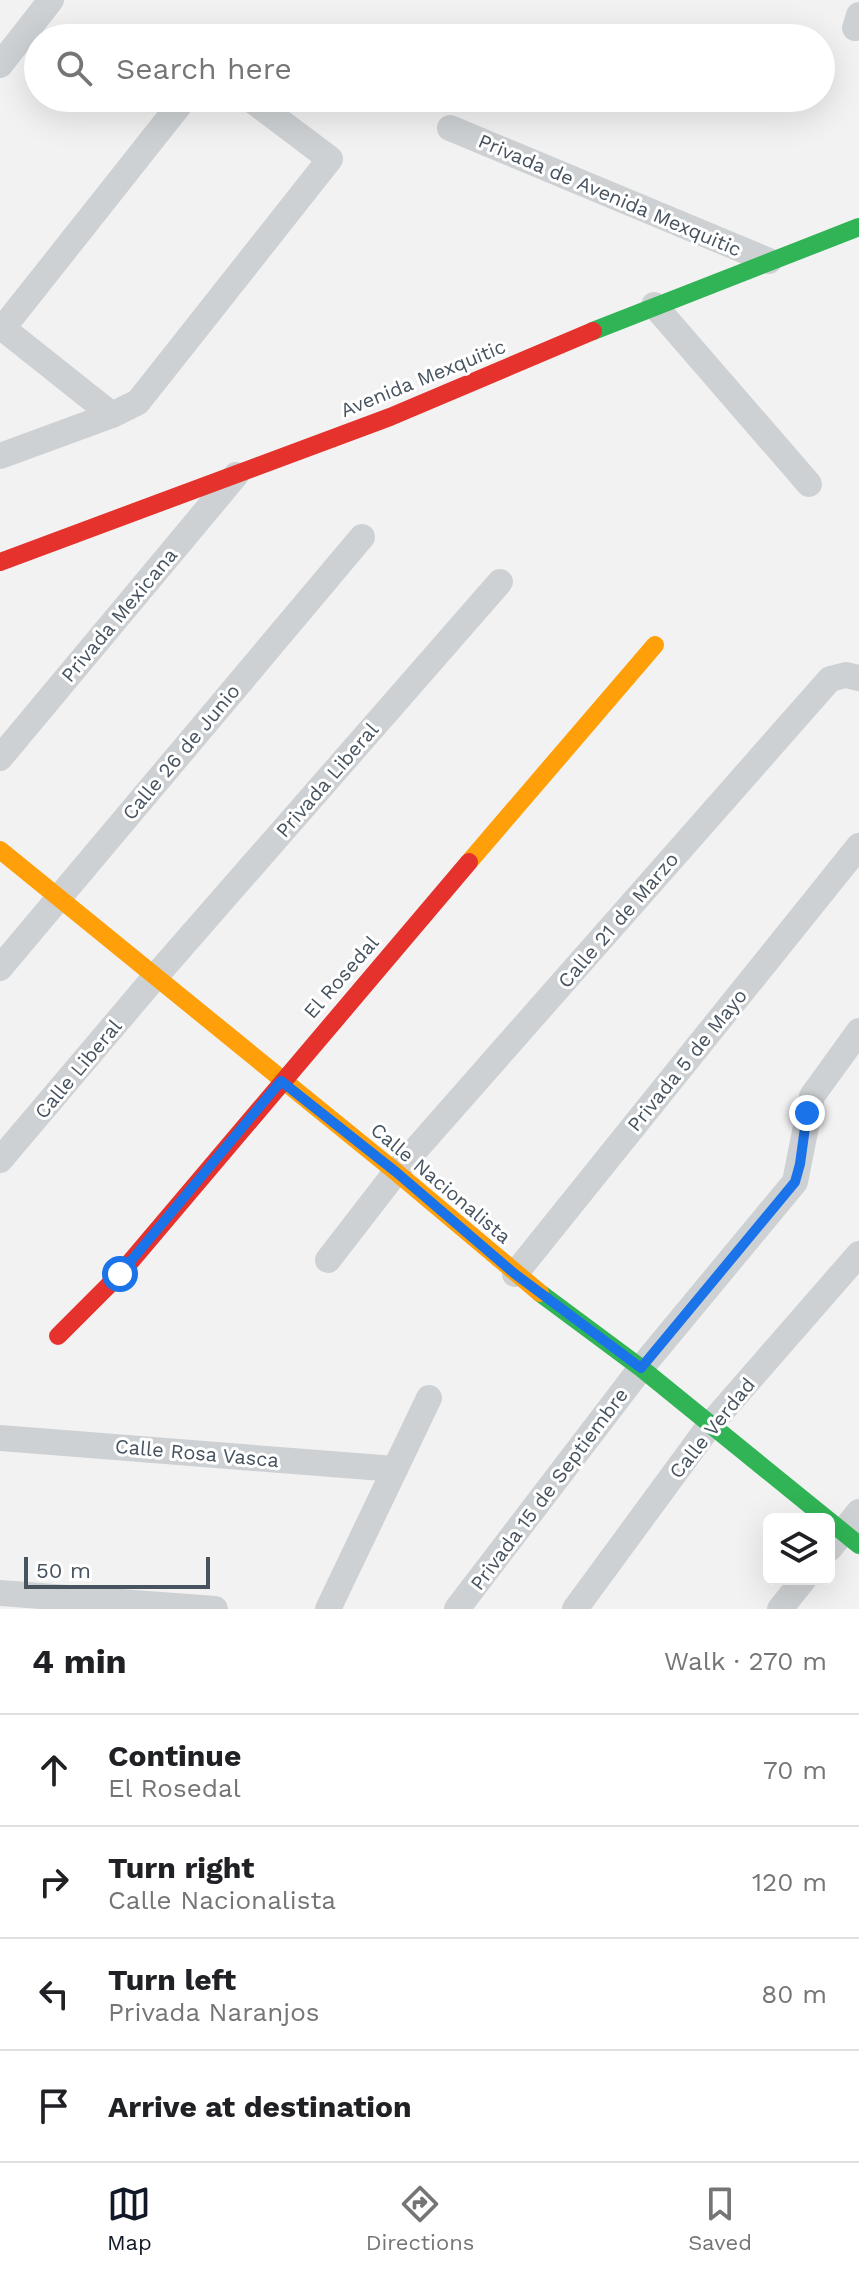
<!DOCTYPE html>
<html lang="en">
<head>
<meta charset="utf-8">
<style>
  :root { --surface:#fff; --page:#f2f2f2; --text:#202124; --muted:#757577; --line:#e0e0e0; --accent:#111827 }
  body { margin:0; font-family:"Work Sans",sans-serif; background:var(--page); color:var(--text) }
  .controls { position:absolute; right:24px; bottom:24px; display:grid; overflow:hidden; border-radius:12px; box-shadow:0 8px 32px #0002 }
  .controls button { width:72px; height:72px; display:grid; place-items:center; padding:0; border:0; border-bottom:2px solid var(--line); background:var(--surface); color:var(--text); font:40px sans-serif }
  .scale { position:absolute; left:24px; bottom:20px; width:186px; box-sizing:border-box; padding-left:8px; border:4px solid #475460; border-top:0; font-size:22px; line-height:28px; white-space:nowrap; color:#475460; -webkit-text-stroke:6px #fff; paint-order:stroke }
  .stop { position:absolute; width:24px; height:24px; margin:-18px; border:6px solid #1a73e8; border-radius:50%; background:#fff }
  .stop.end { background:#1a73e8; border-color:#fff; box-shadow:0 2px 8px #0008 }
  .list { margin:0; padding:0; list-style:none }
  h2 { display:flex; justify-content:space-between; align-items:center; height:104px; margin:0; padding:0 32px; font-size:34px }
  h2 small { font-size:26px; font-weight:400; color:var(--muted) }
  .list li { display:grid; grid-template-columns:52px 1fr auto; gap:24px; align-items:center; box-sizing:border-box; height:112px; padding:0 32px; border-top:2px solid var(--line) }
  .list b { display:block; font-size:30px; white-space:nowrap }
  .list p { margin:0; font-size:26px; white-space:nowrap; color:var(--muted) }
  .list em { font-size:26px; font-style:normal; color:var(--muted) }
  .icon { flex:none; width:44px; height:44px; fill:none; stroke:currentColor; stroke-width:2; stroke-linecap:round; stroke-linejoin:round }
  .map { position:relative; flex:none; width:859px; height:1609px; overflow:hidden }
  .search { position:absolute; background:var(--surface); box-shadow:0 8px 32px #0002; left:24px; right:24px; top:24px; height:88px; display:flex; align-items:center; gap:20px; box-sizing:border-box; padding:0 28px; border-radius:44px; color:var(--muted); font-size:30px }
  .sheet { height:552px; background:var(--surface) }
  nav { display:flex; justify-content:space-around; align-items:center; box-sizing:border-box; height:112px; border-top:2px solid var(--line); background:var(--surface); font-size:22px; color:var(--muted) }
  nav a { display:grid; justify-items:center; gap:4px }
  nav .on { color:var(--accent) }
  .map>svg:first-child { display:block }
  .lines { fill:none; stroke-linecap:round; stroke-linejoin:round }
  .street { stroke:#ced1d3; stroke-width:26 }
  .fast { stroke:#30b455; stroke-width:18 }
  .slow { stroke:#ff9f0a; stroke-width:18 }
  .jam { stroke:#e5322d; stroke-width:18 }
  .route { stroke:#1a73e8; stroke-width:10 }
  .labels { text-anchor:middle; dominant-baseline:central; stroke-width:6; stroke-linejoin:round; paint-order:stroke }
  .street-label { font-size:20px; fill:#475460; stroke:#fff }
</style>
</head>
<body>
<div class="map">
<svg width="859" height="1609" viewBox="0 0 859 1609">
  <rect width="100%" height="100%" fill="#f3f2f2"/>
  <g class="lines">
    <g class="street">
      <path d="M855,28l4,-13"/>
      <path d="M0,65l51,-65"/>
      <path d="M450,128l319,133"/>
      <path d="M654,305l155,179"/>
      <path d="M0,326l112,89"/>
      <path d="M3,328l182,-230"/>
      <path d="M0,456l112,-41 26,-13 192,-243 -81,-61"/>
      <path d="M0,758l236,-283"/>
      <path d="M0,968l362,-431"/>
      <path d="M0,1160l155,-183 345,-395"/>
      <path d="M328,1260l68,-88 434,-493 16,-4 13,3"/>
      <path d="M515,1274l344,-428"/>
      <path d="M0,1438l395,31"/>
      <path d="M829,1549l30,-37"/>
      <path d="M0,1593l215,16"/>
      <path d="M328,1609l101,-211"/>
      <path d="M457,1609l184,-241 154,-186 17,-86 47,-65"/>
      <path d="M575,1609l135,-184 149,-171"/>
      <path d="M780,1609l24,-30"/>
    </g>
    <g class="fast">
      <path d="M593,331l266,-104"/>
      <path d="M540,1293l101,75 218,177"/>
    </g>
    <g class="slow">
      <path d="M0,850l396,322 144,121"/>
      <path d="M469,862l186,-217"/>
    </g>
    <g class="jam">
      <path d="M0,562l390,-145 203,-86"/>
      <path d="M58,1336l62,-62 349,-412"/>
    </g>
  </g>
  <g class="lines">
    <path class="route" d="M120,1274l161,-193 115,91 119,102 126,94 154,-186 5,-18 7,-51"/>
  </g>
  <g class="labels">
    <g class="street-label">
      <text transform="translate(610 195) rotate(23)">Privada de Avenida Mexquitic</text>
      <text transform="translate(423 378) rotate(-22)">Avenida Mexquitic</text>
      <text transform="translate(119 615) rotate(-50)">Privada Mexicana</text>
      <text transform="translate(181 752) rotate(-50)">Calle 26 de Junio</text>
      <text transform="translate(327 780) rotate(-49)">Privada Liberal</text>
      <text transform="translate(618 920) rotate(-49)">Calle 21 de Marzo</text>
      <text transform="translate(341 977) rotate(-49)">El Rosedal</text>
      <text transform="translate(687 1060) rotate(-51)">Privada 5 de Mayo</text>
      <text transform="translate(78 1069) rotate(-50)">Calle Liberal</text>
      <text transform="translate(441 1183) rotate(40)">Calle Nacionalista</text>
      <text transform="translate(712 1428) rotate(-51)">Calle Verdad</text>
      <text transform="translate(197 1453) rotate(5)">Calle Rosa Vasca</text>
      <text transform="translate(549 1489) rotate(-53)">Privada 15 de Septiembre</text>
    </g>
  </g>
</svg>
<div class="controls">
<button><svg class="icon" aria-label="layers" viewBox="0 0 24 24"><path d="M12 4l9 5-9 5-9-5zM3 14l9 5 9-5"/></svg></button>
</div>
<div class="scale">50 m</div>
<div class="stop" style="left:120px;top:1274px"></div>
<div class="stop end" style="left:807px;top:1113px"></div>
<div class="search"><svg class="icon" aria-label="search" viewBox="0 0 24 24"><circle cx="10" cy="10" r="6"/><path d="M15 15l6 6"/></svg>Search here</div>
</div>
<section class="sheet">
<h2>4 min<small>Walk · 270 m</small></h2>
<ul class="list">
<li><svg class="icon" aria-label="ahead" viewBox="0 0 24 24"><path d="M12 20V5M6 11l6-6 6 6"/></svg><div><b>Continue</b><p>El Rosedal</p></div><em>70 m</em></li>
<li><svg class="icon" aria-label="right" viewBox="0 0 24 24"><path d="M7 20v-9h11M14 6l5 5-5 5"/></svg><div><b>Turn right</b><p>Calle Nacionalista</p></div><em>120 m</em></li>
<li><svg class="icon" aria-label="left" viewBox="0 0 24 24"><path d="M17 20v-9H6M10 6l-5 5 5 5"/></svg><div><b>Turn left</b><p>Privada Naranjos</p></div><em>80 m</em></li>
<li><svg class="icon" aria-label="arrive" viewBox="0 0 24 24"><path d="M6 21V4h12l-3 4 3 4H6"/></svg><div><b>Arrive at destination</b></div></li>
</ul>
</section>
<nav>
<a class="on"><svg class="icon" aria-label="map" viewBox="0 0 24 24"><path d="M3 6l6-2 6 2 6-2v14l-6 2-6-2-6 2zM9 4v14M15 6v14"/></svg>Map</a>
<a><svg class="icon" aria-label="directions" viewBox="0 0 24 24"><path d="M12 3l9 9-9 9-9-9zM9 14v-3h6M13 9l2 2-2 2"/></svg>Directions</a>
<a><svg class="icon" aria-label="saved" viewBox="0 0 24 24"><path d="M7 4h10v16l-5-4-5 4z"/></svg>Saved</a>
</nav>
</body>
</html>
